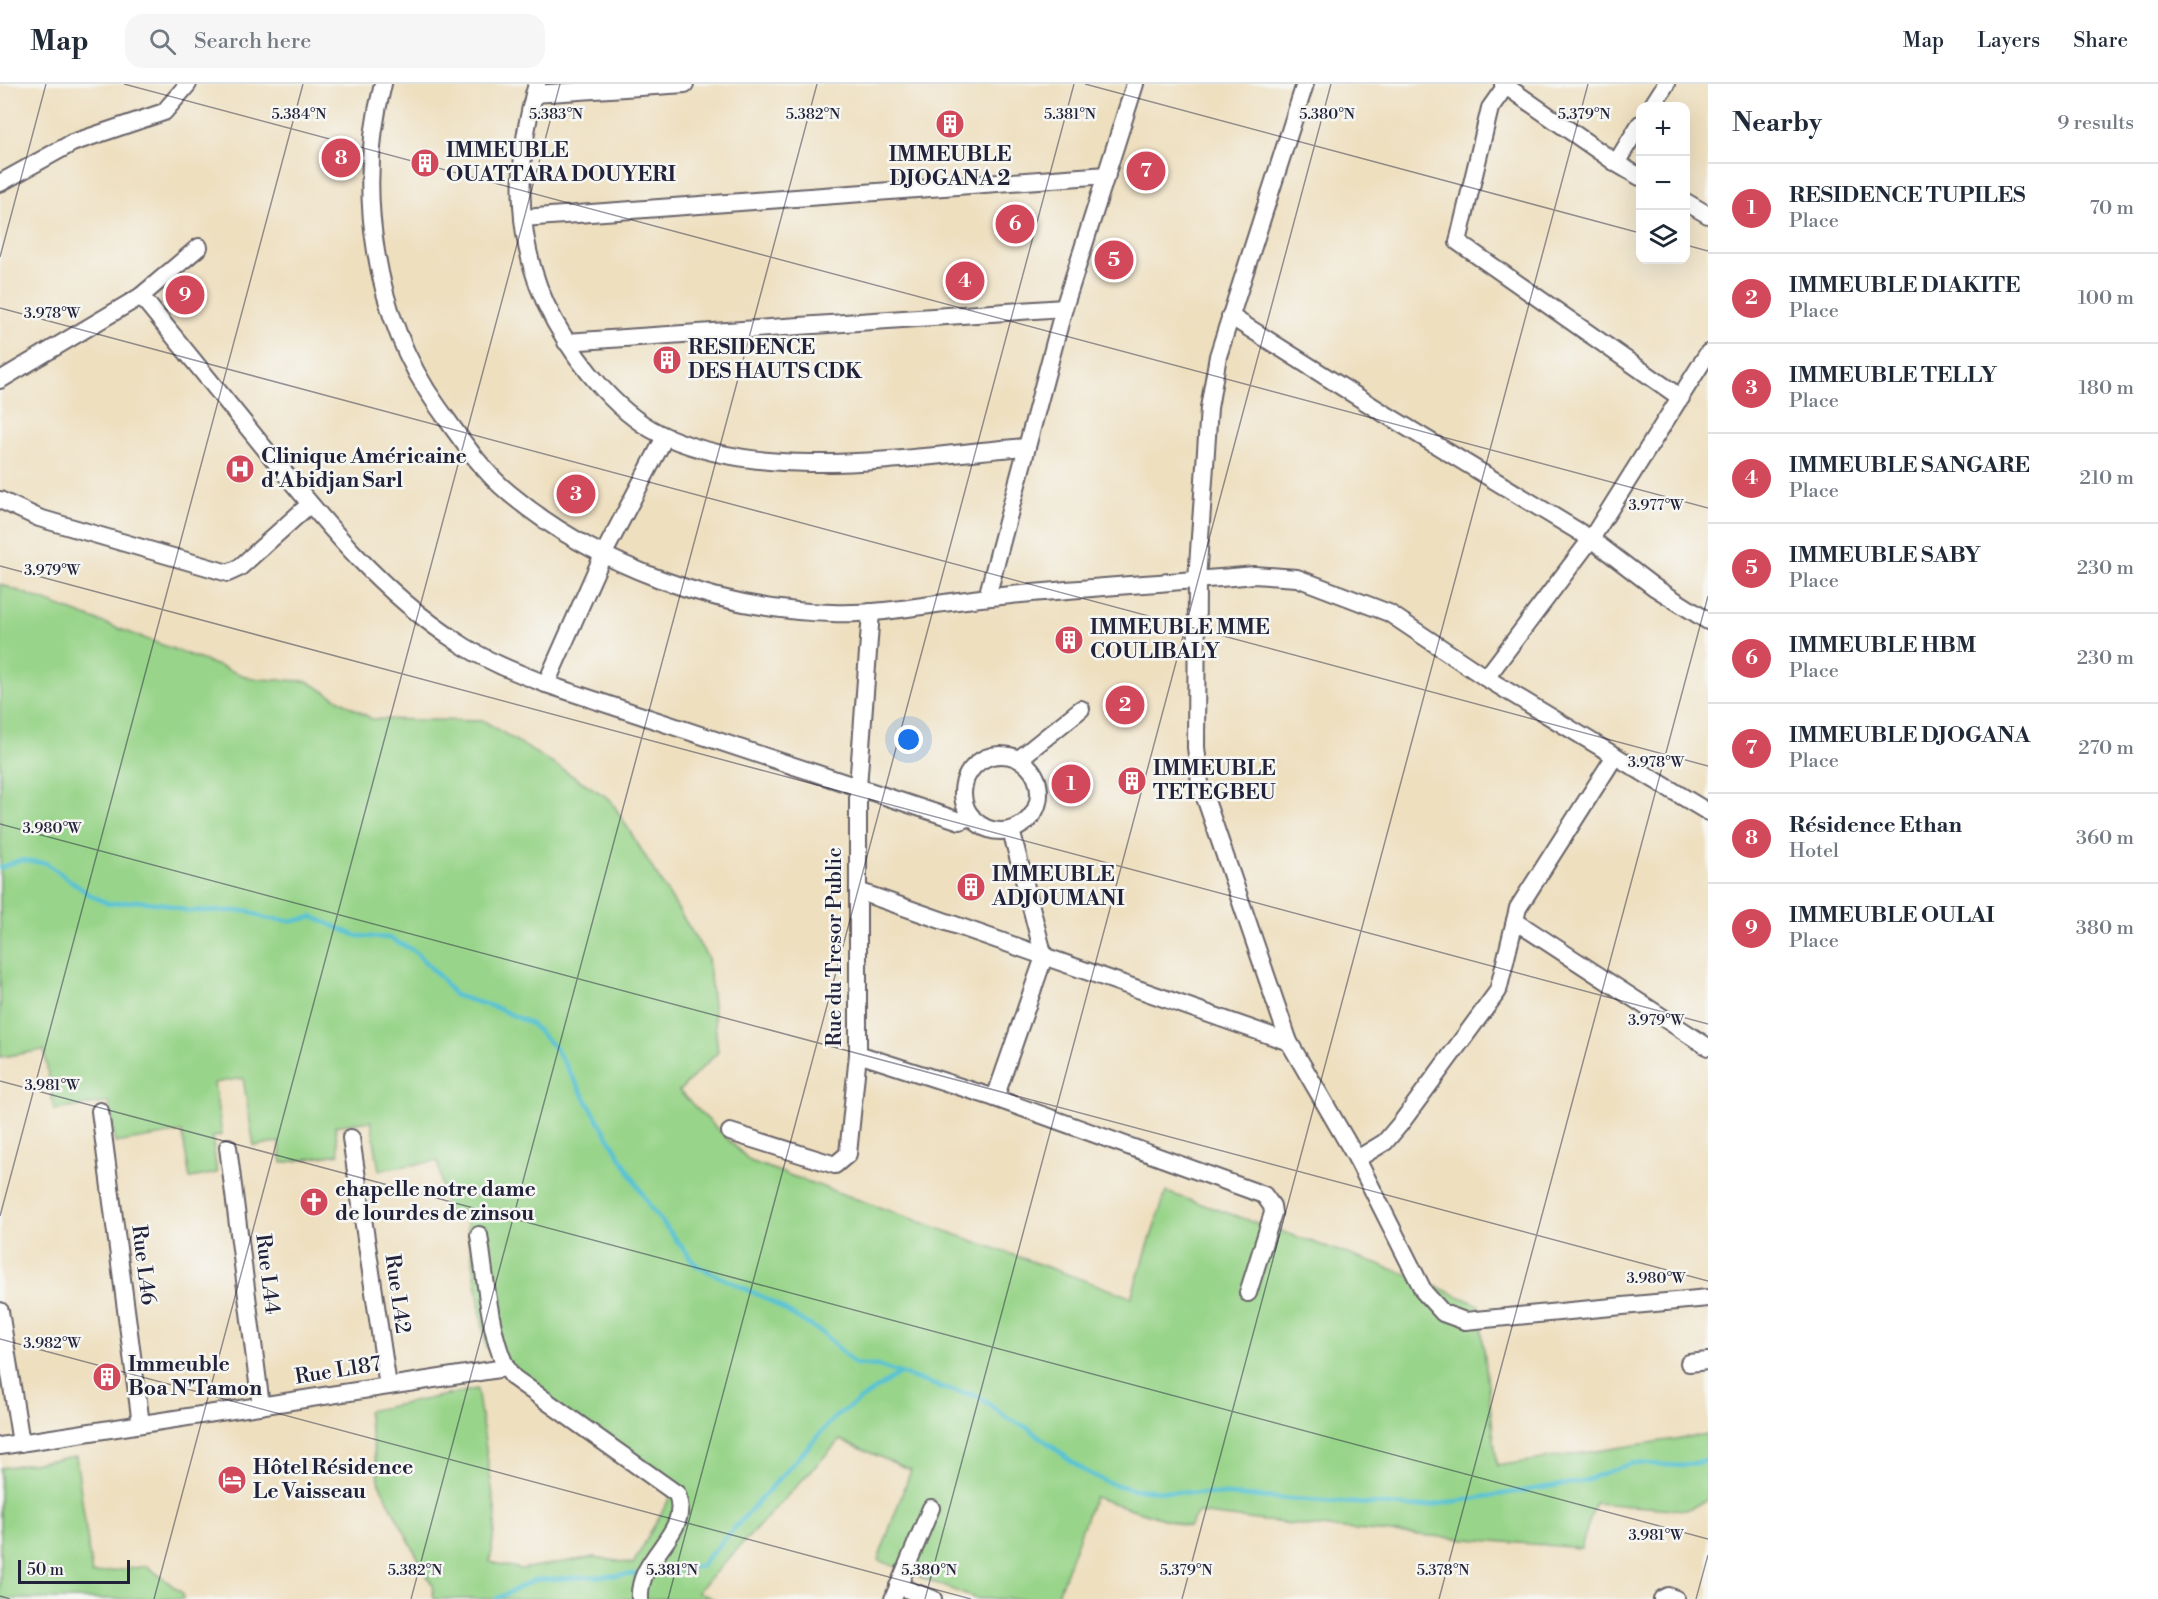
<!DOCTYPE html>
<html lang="en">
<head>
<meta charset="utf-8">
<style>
  :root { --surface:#fff; --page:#f6f6f7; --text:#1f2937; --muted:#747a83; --line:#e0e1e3; --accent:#d1495b }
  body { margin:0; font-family:"Libre Bodoni",serif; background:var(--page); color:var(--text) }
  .controls { position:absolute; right:18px; top:18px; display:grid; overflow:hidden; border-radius:12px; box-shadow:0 6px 24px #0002 }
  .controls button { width:54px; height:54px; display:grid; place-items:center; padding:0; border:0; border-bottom:2px solid var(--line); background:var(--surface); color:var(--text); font:30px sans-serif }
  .scale { position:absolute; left:18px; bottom:15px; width:112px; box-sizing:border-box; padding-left:6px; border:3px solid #22223b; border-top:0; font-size:16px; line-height:21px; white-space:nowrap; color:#22223b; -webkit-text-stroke:4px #f6f6f2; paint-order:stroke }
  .you { position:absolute; left:909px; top:656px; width:21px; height:21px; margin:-15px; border:4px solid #fff; border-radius:50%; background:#1a73e8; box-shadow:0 0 0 9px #1a73e833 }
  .badge { display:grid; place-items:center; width:39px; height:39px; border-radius:50%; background:var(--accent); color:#fff; font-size:20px; font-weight:700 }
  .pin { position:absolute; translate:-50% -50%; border:3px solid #fff; box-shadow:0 2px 6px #0006 }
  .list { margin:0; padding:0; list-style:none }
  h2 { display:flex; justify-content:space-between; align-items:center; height:78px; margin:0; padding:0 24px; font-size:26px }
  h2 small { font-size:20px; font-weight:400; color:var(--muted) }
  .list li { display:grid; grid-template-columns:39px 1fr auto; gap:18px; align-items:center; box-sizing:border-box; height:90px; padding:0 24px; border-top:2px solid var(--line) }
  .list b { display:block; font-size:22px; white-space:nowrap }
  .list p { margin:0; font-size:20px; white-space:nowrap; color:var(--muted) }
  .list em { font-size:20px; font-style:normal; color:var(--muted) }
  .icon { flex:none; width:33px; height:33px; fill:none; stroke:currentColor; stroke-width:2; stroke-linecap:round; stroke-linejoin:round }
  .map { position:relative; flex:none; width:1708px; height:1515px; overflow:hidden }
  header { display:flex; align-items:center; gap:36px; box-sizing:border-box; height:84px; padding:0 30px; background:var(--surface); border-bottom:2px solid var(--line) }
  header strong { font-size:28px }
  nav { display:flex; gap:33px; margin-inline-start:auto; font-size:21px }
  .search { width:420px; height:54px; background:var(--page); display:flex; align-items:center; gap:15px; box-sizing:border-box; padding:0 21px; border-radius:18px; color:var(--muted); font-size:22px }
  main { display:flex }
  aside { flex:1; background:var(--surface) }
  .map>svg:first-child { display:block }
  .green { fill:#98d489; stroke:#5d7b62; stroke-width:1.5 }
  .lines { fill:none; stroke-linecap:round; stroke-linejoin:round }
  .stream { stroke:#58c2d4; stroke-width:4.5 }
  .minor-casing { stroke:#696469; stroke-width:20 }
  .minor { stroke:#fff; stroke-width:16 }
  .ticks { fill:none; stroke:#22223b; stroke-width:1.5; stroke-opacity:0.45 }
  .labels { text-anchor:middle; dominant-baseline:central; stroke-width:5; stroke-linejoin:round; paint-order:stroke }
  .poi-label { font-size:21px; font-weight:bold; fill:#22223b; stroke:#f6f6f2; text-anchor:start }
  .street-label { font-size:21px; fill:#22223b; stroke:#f6f6f2 }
  .ticks-label { font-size:15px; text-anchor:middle; fill:#22223b; stroke:#f6f6f2; stroke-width:5; stroke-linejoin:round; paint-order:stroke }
</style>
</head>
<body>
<header>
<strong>Map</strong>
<div class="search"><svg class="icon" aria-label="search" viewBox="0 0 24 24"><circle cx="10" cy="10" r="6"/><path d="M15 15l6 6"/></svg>Search here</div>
<nav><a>Map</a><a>Layers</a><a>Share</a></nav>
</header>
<main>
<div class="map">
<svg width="1708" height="1515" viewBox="0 0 1708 1515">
  <rect width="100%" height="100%" fill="#f6f6f2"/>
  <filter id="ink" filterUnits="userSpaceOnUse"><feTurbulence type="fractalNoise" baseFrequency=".0167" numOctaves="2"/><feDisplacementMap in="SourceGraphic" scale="12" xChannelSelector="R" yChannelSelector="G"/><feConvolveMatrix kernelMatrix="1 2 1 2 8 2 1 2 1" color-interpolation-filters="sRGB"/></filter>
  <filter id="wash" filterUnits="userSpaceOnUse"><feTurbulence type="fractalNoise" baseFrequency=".008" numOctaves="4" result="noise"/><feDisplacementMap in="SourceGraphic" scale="24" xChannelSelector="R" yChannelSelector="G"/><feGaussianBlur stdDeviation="1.35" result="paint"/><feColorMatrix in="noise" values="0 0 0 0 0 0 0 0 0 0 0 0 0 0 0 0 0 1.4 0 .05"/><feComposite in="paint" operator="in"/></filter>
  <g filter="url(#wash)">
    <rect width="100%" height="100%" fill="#eedfbf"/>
    <g class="green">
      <path d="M0,500l253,95 54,2 65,38 112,2 126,78 98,159 10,94 -39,39 71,70 381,136 35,-105 246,84 67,29 18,161 211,-32v66l-22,10 -91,-7 -14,45 -263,-21 -121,-14 -8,14 -95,-30 -38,102h-80l-98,-39 33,-90 -71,-30 -143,152 17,7h-280l-2,-14 -52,-100 -13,-74 110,-22 19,127 -6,46 31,7 73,-12 39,7 40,-72 -155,-113 -32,-32 -21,-136 -19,2 -8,-52 -59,9 -8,-49 -36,5 4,28 -57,9 -3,-21 -25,4 -11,-68 -29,5 8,52 -10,2 5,36 -27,5 -8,-46 -67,11 -6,-41 -55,8 -10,-60 -44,7z"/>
      <path d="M76,1372l16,118 55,-8 35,27 1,6h-183v-131z"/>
    </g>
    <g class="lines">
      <g class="stream">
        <path d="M0,784l20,-8 26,3 44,32 19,9 27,-3 29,3 22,7h62l15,7 30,3 19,-4 44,19 32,2 24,12 30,30 11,15 43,13 34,16 24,24 96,160 46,58 68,32 59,36 31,30 24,2 67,23 32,7 29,22 21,10 58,44 21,10 24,7 288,18 161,-25 52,-19 50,3 26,-6"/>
        <path d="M654,1484l28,1 18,-3 136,-150 64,-43"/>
        <path d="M496,1515l38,-19 107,-6"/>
      </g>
    </g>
  </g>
  <g filter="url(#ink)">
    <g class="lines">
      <g class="minor-casing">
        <g id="minor">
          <path d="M383,0c-28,106 -9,233 55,323 21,29 43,63 71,86 87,73 209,117 323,120 54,2 106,-11 159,-16 88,-9 176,-14 263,-22l43,3 92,35 97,65 222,134"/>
          <path d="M537,0c-23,79 -23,165 18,238 24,43 65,96 112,115 107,46 245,19 359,10"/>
          <path d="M1305,0l-87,272 -9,52 -12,172 -1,167 4,36 89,259 68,117 67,133 19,21 22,8 243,-23"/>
          <path d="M1503,0l113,79 24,14"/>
          <path d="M1507,0l-17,24 -32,134 223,156"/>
          <path d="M534,10l151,-10"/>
          <path d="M1652,22l14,-22"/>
          <path d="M1616,79l24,-39"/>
          <path d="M0,99l72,-40 92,-31 24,-28"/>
          <path d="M1686,118l22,13"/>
          <path d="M523,134l584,-43"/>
          <path d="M141,212c43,53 86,106 129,159 56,69 111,137 186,186 28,19 59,31 90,43l414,137 11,-5"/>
          <path d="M1230,232l150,95 211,128 63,48 54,34"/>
          <path d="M566,258l498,-34"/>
          <path d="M0,296l141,-84 58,-49"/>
          <path d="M0,416l39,18 189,55 11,-5 71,-64"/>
          <path d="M987,513l77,-289 71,-224"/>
          <path d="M1486,594l105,-139 117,-186"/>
          <path d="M546,600l57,-129 62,-118"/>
          <circle cx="1001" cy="709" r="38"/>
          <path d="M1019,675l62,-50"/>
          <path d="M858,807l431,151"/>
          <path d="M1515,837l193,126"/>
          <path d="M858,970l137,44 269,97 8,11 1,7 -25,80"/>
          <path d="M995,1014l49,-141 -33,-127"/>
          <path d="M100,1027l41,313"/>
          <path d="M730,1048l105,33 13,-11 10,-100v-267l13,-175"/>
          <path d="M351,1054l37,248"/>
          <path d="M228,1063l33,259"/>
          <path d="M1357,1075l28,-17 16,-19 97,-132 20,-83 97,-152"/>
          <path d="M479,1151c6,36 11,118 35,143l163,116c15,40 -40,62 -37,105"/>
          <path d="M0,1227l21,132"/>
          <path d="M1689,1279l19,-2"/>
          <path d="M0,1362l505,-78"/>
          <path d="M898,1502l35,13"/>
          <path d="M893,1515l38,-91"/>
          <path d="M1662,1515l6,-3 8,3"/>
        </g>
      </g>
      <use href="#minor" class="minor"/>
    </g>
  </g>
  <path class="ticks" d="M124,0l1584,424M1085,0l555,149M1686,161l22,6M0,173l46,-173M0,224l1708,458M0,482l1708,458M0,740l1708,457M0,997l1708,458M0,1132l303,-1132M0,1255l971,260M0,1512l10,3M154,1515l406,-1515M411,1515l406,-1515M668,1515l406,-1515M925,1515l406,-1515M1182,1515l406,-1515M1439,1515l269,-1003M1696,1515l12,-44"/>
  <defs>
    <g id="building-disc" transform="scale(1.5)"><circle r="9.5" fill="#d1495b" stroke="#f6f6f2"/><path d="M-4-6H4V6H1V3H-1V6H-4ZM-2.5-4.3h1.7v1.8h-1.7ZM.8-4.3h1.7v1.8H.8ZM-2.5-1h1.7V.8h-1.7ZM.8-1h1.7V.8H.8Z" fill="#fff"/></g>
    <g id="hospital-disc" transform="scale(1.5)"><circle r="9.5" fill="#d1495b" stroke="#f6f6f2"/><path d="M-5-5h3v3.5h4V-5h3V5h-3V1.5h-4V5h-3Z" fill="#fff"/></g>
    <g id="church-disc" transform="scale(1.5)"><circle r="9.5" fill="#d1495b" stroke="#f6f6f2"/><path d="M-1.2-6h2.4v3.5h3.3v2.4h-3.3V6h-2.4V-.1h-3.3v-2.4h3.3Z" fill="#fff"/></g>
    <g id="hotel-disc" transform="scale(1.5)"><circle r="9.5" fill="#d1495b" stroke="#f6f6f2"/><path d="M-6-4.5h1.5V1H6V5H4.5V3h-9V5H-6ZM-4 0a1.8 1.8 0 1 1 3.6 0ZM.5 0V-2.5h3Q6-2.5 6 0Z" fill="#fff"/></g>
  </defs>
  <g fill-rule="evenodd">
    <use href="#building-disc" x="950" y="40"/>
    <use href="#building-disc" x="425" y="79"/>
    <use href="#building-disc" x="667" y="276"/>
    <use href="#hospital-disc" x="240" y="385"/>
    <use href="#building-disc" x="1069" y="556"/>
    <use href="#building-disc" x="1132" y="697"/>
    <use href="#building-disc" x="971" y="803"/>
    <use href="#church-disc" x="314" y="1118"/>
    <use href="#building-disc" x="107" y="1293"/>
    <use href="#hotel-disc" x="232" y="1396"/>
  </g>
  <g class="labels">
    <g class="poi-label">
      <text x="446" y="67">IMMEUBLE<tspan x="446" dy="24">OUATTARA DOUYERI</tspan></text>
      <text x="950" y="71" text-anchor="middle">IMMEUBLE<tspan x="950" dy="24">DJOGANA 2</tspan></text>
      <text x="688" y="264">RESIDENCE<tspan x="688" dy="24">DES HAUTS CDK</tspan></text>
      <text x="261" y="373">Clinique Américaine<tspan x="261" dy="24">d'Abidjan Sarl</tspan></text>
      <text x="1090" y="544">IMMEUBLE MME<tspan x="1090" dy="24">COULIBALY</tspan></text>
      <text x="1153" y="685">IMMEUBLE<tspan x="1153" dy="24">TETEGBEU</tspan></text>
      <text x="992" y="791">IMMEUBLE<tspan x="992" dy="24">ADJOUMANI</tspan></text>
      <text x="335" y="1106">chapelle notre dame<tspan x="335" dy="24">de lourdes de zinsou</tspan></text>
      <text x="128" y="1281">Immeuble<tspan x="128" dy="24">Boa N'Tamon</tspan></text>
      <text x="253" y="1384">Hôtel Résidence<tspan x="253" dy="24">Le Vaisseau</tspan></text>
    </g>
    <g class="street-label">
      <text transform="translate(835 863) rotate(-90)">Rue du Tresor Public</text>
      <text transform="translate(143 1181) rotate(83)">Rue L46</text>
      <text transform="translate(267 1190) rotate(83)">Rue L44</text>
      <text transform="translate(397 1210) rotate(82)">Rue L42</text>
      <text transform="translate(338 1287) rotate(-9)">Rue L187</text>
    </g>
  </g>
  <g class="ticks-label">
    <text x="299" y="35">5.384°N</text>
    <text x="556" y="35">5.383°N</text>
    <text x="813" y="35">5.382°N</text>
    <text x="1070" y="35">5.381°N</text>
    <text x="1327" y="35">5.380°N</text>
    <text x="1584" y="35">5.379°N</text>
    <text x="52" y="234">3.978°W</text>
    <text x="1656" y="426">3.977°W</text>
    <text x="52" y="491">3.979°W</text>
    <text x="1656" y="683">3.978°W</text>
    <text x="52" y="749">3.980°W</text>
    <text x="1656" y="941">3.979°W</text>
    <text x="52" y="1006">3.981°W</text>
    <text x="1656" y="1199">3.980°W</text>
    <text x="52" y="1264">3.982°W</text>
    <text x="1656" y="1456">3.981°W</text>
    <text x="415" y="1491">5.382°N</text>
    <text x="672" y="1491">5.381°N</text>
    <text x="929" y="1491">5.380°N</text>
    <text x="1186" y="1491">5.379°N</text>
    <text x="1443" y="1491">5.378°N</text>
  </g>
</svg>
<div class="controls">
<button>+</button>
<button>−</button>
<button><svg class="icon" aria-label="layers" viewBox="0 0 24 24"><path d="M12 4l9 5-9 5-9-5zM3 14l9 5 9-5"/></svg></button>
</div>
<div class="scale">50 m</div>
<div class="you"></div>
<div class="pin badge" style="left:1071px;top:700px">1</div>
<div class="pin badge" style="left:1125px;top:621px">2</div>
<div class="pin badge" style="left:576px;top:410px">3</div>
<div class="pin badge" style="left:965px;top:197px">4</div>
<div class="pin badge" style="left:1114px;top:176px">5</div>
<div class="pin badge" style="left:1015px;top:140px">6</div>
<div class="pin badge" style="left:1146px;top:87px">7</div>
<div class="pin badge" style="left:341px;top:74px">8</div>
<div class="pin badge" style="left:185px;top:211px">9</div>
</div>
<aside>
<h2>Nearby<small>9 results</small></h2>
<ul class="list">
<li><span class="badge">1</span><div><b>RESIDENCE TUPILES</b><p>Place</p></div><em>70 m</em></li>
<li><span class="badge">2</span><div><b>IMMEUBLE DIAKITE</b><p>Place</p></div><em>100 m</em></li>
<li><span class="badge">3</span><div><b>IMMEUBLE TELLY</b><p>Place</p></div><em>180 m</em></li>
<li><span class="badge">4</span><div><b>IMMEUBLE SANGARE</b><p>Place</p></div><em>210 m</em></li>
<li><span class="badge">5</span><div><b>IMMEUBLE SABY</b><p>Place</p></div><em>230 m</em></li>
<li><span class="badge">6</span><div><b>IMMEUBLE HBM</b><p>Place</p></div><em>230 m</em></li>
<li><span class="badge">7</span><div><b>IMMEUBLE DJOGANA</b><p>Place</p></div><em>270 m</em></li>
<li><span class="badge">8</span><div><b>Résidence Ethan</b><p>Hotel</p></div><em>360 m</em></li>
<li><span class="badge">9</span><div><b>IMMEUBLE OULAI</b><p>Place</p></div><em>380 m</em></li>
</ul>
</aside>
</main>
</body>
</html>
